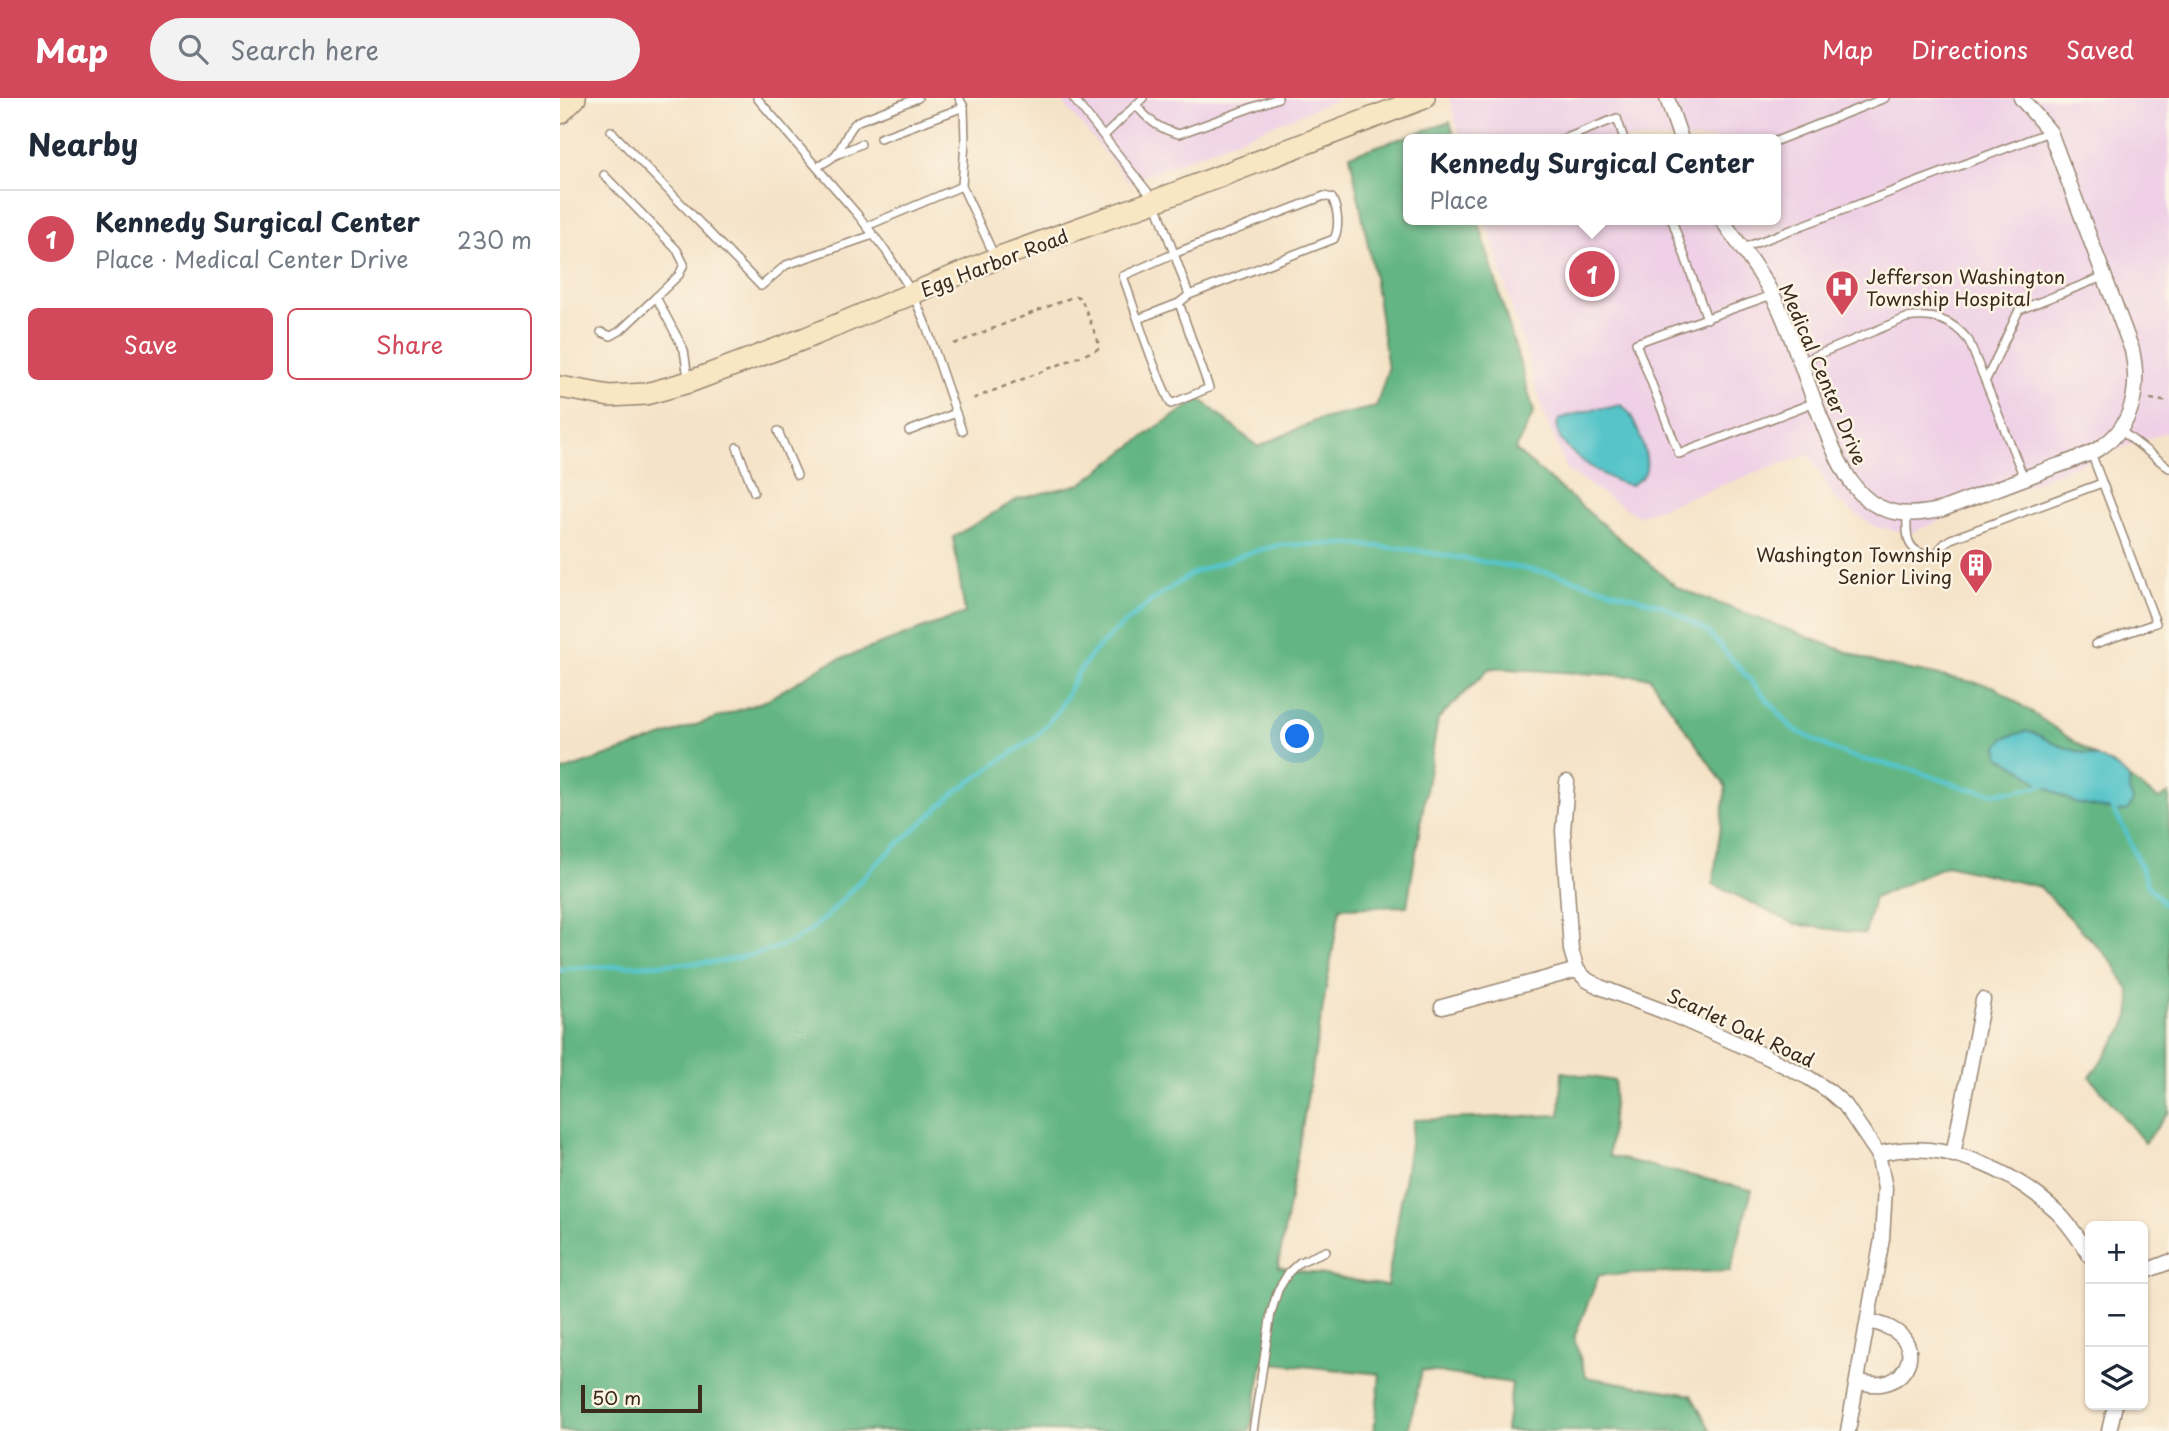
<!DOCTYPE html>
<html lang="en">
<head>
<meta charset="utf-8">
<style>
  :root { --surface:#fff; --page:#f2f2f3; --text:#1f2937; --muted:#747a83; --line:#e0e1e3; --accent:#d1495b }
  body { margin:0; font-family:"Playpen Sans",sans-serif; background:var(--page); color:var(--text) }
  .controls { position:absolute; right:21px; bottom:21px; display:grid; overflow:hidden; border-radius:10px; box-shadow:0 2px 5px #0004 }
  .controls button { width:63px; height:63px; display:grid; place-items:center; padding:0; border:0; border-bottom:2px solid var(--line); background:var(--surface); color:var(--text); font:35px sans-serif }
  .scale { position:absolute; left:21px; bottom:18px; width:121px; box-sizing:border-box; padding-left:7px; border:4px solid #3b2a1e; border-top:0; font-size:19px; line-height:24px; white-space:nowrap; color:#3b2a1e; -webkit-text-stroke:5px #fcf5e5; paint-order:stroke }
  .you { position:absolute; left:738px; top:639px; width:24px; height:24px; margin:-18px; border:5px solid #fff; border-radius:50%; background:#1a73e8; box-shadow:0 0 0 10px #1a73e833 }
  .badge { display:grid; place-items:center; width:46px; height:46px; border-radius:50%; background:var(--accent); color:#fff; font-size:23px; font-weight:700 }
  .pin { position:absolute; translate:-50% -50%; border:4px solid #fff; box-shadow:0 2px 7px #0006 }
  .popup { position:absolute; left:843px; top:36px; width:378px; height:91px; box-sizing:border-box; display:grid; place-content:center; border-radius:10px; background:var(--surface); filter:drop-shadow(0 2px 5px #0005); font-size:23px; white-space:nowrap; color:var(--muted) }
  .popup b { font-size:26px; color:var(--text) }
  .popup::after { content:''; position:absolute; left:50%; top:100%; margin-left:-14px; border:14px solid transparent; border-top-color:var(--surface) }
  .list { margin:0; padding:0; list-style:none }
  h2 { display:flex; justify-content:space-between; align-items:center; height:91px; margin:0; padding:0 28px; font-size:30px }
  h2 small { font-size:23px; font-weight:400; color:var(--muted) }
  .list li { display:grid; grid-template-columns:46px 1fr auto; gap:21px; align-items:center; box-sizing:border-box; height:98px; padding:0 28px; border-top:2px solid var(--line) }
  .list b { display:block; font-size:26px; white-space:nowrap }
  .list p { margin:0; font-size:23px; white-space:nowrap; color:var(--muted) }
  .list em { font-size:23px; font-style:normal; color:var(--muted) }
  .actions { display:flex; gap:14px; padding:21px 28px }
  .actions a { flex:1; padding:16px 0; border:2px solid var(--accent); border-radius:10px; text-align:center; font-size:24px; color:var(--accent) }
  .actions .main { background:var(--accent); color:#fff }
  .icon { flex:none; width:38px; height:38px; fill:none; stroke:currentColor; stroke-width:2; stroke-linecap:round; stroke-linejoin:round }
  .map { position:relative; flex:none; width:1609px; height:1333px; overflow:hidden }
  header { display:flex; align-items:center; gap:42px; box-sizing:border-box; height:98px; padding:0 35px; background:var(--accent); color:#fff }
  header strong { font-size:33px }
  nav { display:flex; gap:38px; margin-inline-start:auto; font-size:24px }
  .search { width:490px; height:63px; background:var(--page); display:flex; align-items:center; gap:18px; box-sizing:border-box; padding:0 24px; border-radius:38px; color:var(--muted); font-size:26px }
  main { display:flex }
  aside { flex:1; background:var(--surface) }
  .map>svg:first-child { display:block }
  .built { fill:#efd0e6 }
  .forest { fill:#63b683; stroke:#4f7050; stroke-width:2 }
  .water { fill:#56c4c9; stroke:#487774; stroke-width:2 }
  .lines { fill:none; stroke-linecap:round; stroke-linejoin:round }
  .stream { stroke:#56c4c9; stroke-width:5 }
  .lane-casing { stroke:#988673; stroke-width:10 }
  .street-casing { stroke:#988673; stroke-width:17 }
  .secondary-casing { stroke:#988673; stroke-width:24 }
  .path { stroke:#988673; stroke-width:2.5; stroke-dasharray:5 5; stroke-linecap:butt }
  .lane { stroke:#fff; stroke-width:7 }
  .street { stroke:#fff; stroke-width:14 }
  .secondary { stroke:#f9e7c3; stroke-width:21 }
  .labels { text-anchor:middle; dominant-baseline:central; stroke-width:5; stroke-linejoin:round; paint-order:stroke }
  .street-label { font-size:19px; fill:#3b2a1e; stroke:#fcf5e5 }
  .poi-label { font-size:19px; fill:#3b2a1e; stroke:#fcf5e5; text-anchor:start }
</style>
</head>
<body>
<header>
<strong>Map</strong>
<div class="search"><svg class="icon" aria-label="search" viewBox="0 0 24 24"><circle cx="10" cy="10" r="6"/><path d="M15 15l6 6"/></svg>Search here</div>
<nav><a>Map</a><a>Directions</a><a>Saved</a></nav>
</header>
<main>
<aside>
<h2>Nearby<small></small></h2>
<ul class="list">
<li><span class="badge">1</span><div><b>Kennedy Surgical Center</b><p>Place · Medical Center Drive</p></div><em>230 m</em></li>
</ul>
<div class="actions"><a class="main">Save</a><a>Share</a></div>
</aside>
<div class="map">
<svg width="1609" height="1333" viewBox="0 0 1609 1333">
  <rect width="100%" height="100%" fill="#fcf5e5"/>
  <filter id="ink" filterUnits="userSpaceOnUse"><feTurbulence type="fractalNoise" baseFrequency=".0143" numOctaves="2"/><feDisplacementMap in="SourceGraphic" scale="14" xChannelSelector="R" yChannelSelector="G"/><feConvolveMatrix kernelMatrix="1 2 1 2 8 2 1 2 1" color-interpolation-filters="sRGB"/></filter>
  <filter id="wash" filterUnits="userSpaceOnUse"><feTurbulence type="fractalNoise" baseFrequency=".00686" numOctaves="4" result="noise"/><feDisplacementMap in="SourceGraphic" scale="28" xChannelSelector="R" yChannelSelector="G"/><feGaussianBlur stdDeviation="1.57" result="paint"/><feColorMatrix in="noise" values="0 0 0 0 0 0 0 0 0 0 0 0 0 0 0 0 0 1.4 0 .05"/><feComposite in="paint" operator="in"/></filter>
  <g filter="url(#wash)">
    <rect width="100%" height="100%" fill="#f5e3c8"/>
    <g class="built">
      <path d="M499,0h282l-212,84z"/>
      <path d="M889,0h720v333l-62,22 -197,80 -34,-6 -24,-15 -18,-15 -25,-43 -172,62 -70,-46 -23,-56 -58,-194h290v-81h-315z"/>
    </g>
    <path class="forest" d="M890,24l5,17h-47v81h70l56,192 -19,38 163,138 201,76 114,22 166,113 10,-6v319l-24,31 -55,-66 33,-47 6,-14 2,-15 -2,-11 -17,-29 -72,-74 -93,-22 -73,33 -9,36 -71,-10 -81,-40 13,-97 -77,-110 -159,-9 -52,51 -31,187 -67,2 -62,359 109,19 27,-166 146,-5 2,-43 53,9 -6,75 143,34 -22,81 -131,4 -25,63 12,39 105,18 20,36h-205l6,-48 -90,-13 -14,61h-34l6,-57 -117,-12 -13,69h-690v-659l205,-71 62,-37 138,-51 -12,-76 65,-38 63,-15 76,-57 43,-28 58,48 59,-27 59,-13 12,-38 -15,-99 -23,-115z"/>
    <g class="water">
      <path d="M1060,307c13,4 29,50 26,64 -2,9 -8,11 -15,16 -19,-1 -61,-30 -71,-47 -3,-6 -3,-11 -2,-17l4,-3 35,-10h11z"/>
      <path d="M1466,633c13,2 22,11 35,15 25,9 49,11 68,32v12l4,11 -5,9 -7,2 -46,-9 -37,-20 -14,-12 -24,-14 -2,-11 6,-8z"/>
    </g>
    <g class="lines">
      <g class="stream">
        <path d="M1551,708l14,24 24,57 20,22"/>
        <path d="M0,872l10,-2 150,-6 44,-10 30,-11 15,-10 18,-15 48,-51 82,-74 81,-56 20,-24 20,-38 14,-19 20,-20 38,-32 43,-29 55,-20 32,-8 68,-1 59,5 148,25 89,26 22,7 42,25 85,97 41,21 26,9 50,10 55,19 29,5 21,-2 34,-7"/>
      </g>
    </g>
  </g>
  <g filter="url(#ink)">
    <g class="lines">
      <g class="lane-casing">
        <g id="lane">
          <path d="M197,0l100,116 29,37 27,43 14,34 35,103"/>
          <path d="M399,0l5,9 1,35 -3,44 32,69"/>
          <path d="M513,0l82,103 34,94"/>
          <path d="M576,7c13,16 23,24 43,29l99,-36"/>
          <path d="M51,33l150,155 25,-21 87,-30"/>
          <path d="M544,38l39,-38"/>
          <path d="M320,40l84,-31"/>
          <path d="M1004,41l53,-21 7,21"/>
          <path d="M1216,43l109,-43"/>
          <path d="M276,57l25,-11"/>
          <path d="M257,69c6,-4 14,-7 19,-13 9,-10 10,-24 22,-33l60,-23"/>
          <path d="M44,77l73,75 7,14 -5,11 -23,22 28,53 4,28"/>
          <path d="M1112,122l35,99"/>
          <path d="M307,128l95,-40"/>
          <path d="M1183,150l306,-116"/>
          <path d="M1212,197l-136,48 43,111 136,-52"/>
          <path d="M578,221l41,-16 10,-8 145,-56c6,-12 4,-29 -2,-41l-8,-2 -151,58 -50,22c15,43 28,87 48,128l38,-16 -30,-85"/>
          <path d="M41,234l10,4 9,-5 36,-34"/>
          <path d="M1240,264l106,-44c27,-4 46,1 63,23l55,137"/>
          <path d="M1426,282l33,-70 86,-34"/>
          <path d="M1560,332l49,38"/>
          <path d="M218,333l19,44"/>
          <path d="M349,333l47,-18"/>
          <path d="M177,349l17,45"/>
          <path d="M1531,355l65,170 -61,21"/>
          <path d="M1347,417c-1,22 -1,38 26,41 7,-5 9,-13 18,-17l151,-56"/>
          <path d="M693,1333l18,-118 7,-23 11,-18 11,-10 26,-11"/>
        </g>
      </g>
      <g class="street-casing">
        <g id="street">
          <path d="M1107,0l14,41"/>
          <path d="M1162,122c20,29 43,57 58,90 16,36 27,74 42,111 24,61 44,108 121,88 32,-12 64,-24 95,-36 20,-8 42,-14 60,-24 36,-21 42,-62 34,-99l-82,-218 -29,-34"/>
          <path d="M1007,684l-4,49 8,119 6,20 10,10 13,7 73,28 92,41 44,22 20,13 16,14 33,49 7,34 -3,51 -34,192"/>
          <path d="M882,909l135,-37"/>
          <path d="M1318,1056c64,-17 133,15 179,58 13,13 23,28 33,44"/>
          <path d="M1393,1057l30,-155"/>
          <path d="M1583,1174l26,-10"/>
          <path d="M1298,1284c7,1 15,3 23,2 21,-2 37,-26 23,-45 -9,-11 -23,-15 -35,-18"/>
          <path d="M1549,1333l6,-26"/>
        </g>
      </g>
      <g class="secondary-casing">
        <g id="secondary">
          <path d="M0,15l15,-15"/>
          <path d="M0,289l50,9 17,-1 19,-1 43,-12 117,-44 194,-81 155,-56 269,-103"/>
        </g>
      </g>
      <g class="path">
        <path d="M394,246l121,-48 6,2 17,43 1,7 -3,2 -126,50"/>
        <path d="M1590,301l19,3"/>
      </g>
      <use href="#lane" class="lane"/>
      <use href="#street" class="street"/>
      <use href="#secondary" class="secondary"/>
    </g>
  </g>
  <defs>
    <g id="hospital-pin" transform="scale(1.75)"><path d="M0 17L-7.5 6A9.5 9.5 0 1 1 7.5 6Z" fill="#d1495b" stroke="#fcf5e5"/><path d="M-5-5h3v3.5h4V-5h3V5h-3V1.5h-4V5h-3Z" fill="#fff"/></g>
    <g id="building-pin" transform="scale(1.75)"><path d="M0 17L-7.5 6A9.5 9.5 0 1 1 7.5 6Z" fill="#d1495b" stroke="#fcf5e5"/><path d="M-4-6H4V6H1V3H-1V6H-4ZM-2.5-4.3h1.7v1.8h-1.7ZM.8-4.3h1.7v1.8H.8ZM-2.5-1h1.7V.8h-1.7ZM.8-1h1.7V.8H.8Z" fill="#fff"/></g>
  </defs>
  <g fill-rule="evenodd">
    <use href="#hospital-pin" x="1282" y="189"/>
    <use href="#building-pin" x="1416" y="467"/>
  </g>
  <g class="labels">
    <g class="street-label">
      <text transform="translate(434 164) rotate(-21)">Egg Harbor Road</text>
      <text transform="translate(1264 276) rotate(67)">Medical Center Drive</text>
      <text transform="translate(1181 929) rotate(25)">Scarlet Oak Road</text>
    </g>
    <g class="poi-label">
      <text x="1306" y="178">Jefferson Washington<tspan x="1306" dy="22">Township Hospital</tspan></text>
      <text x="1392" y="456" text-anchor="end">Washington Township<tspan x="1392" dy="22">Senior Living</tspan></text>
    </g>
  </g>
</svg>
<div class="controls">
<button>+</button>
<button>−</button>
<button><svg class="icon" aria-label="layers" viewBox="0 0 24 24"><path d="M12 4l9 5-9 5-9-5zM3 14l9 5 9-5"/></svg></button>
</div>
<div class="scale">50 m</div>
<div class="you"></div>
<div class="pin badge" style="left:1032px;top:176px">1</div>
<div class="popup"><b>Kennedy Surgical Center</b>Place</div>
</div>
</main>
</body>
</html>
